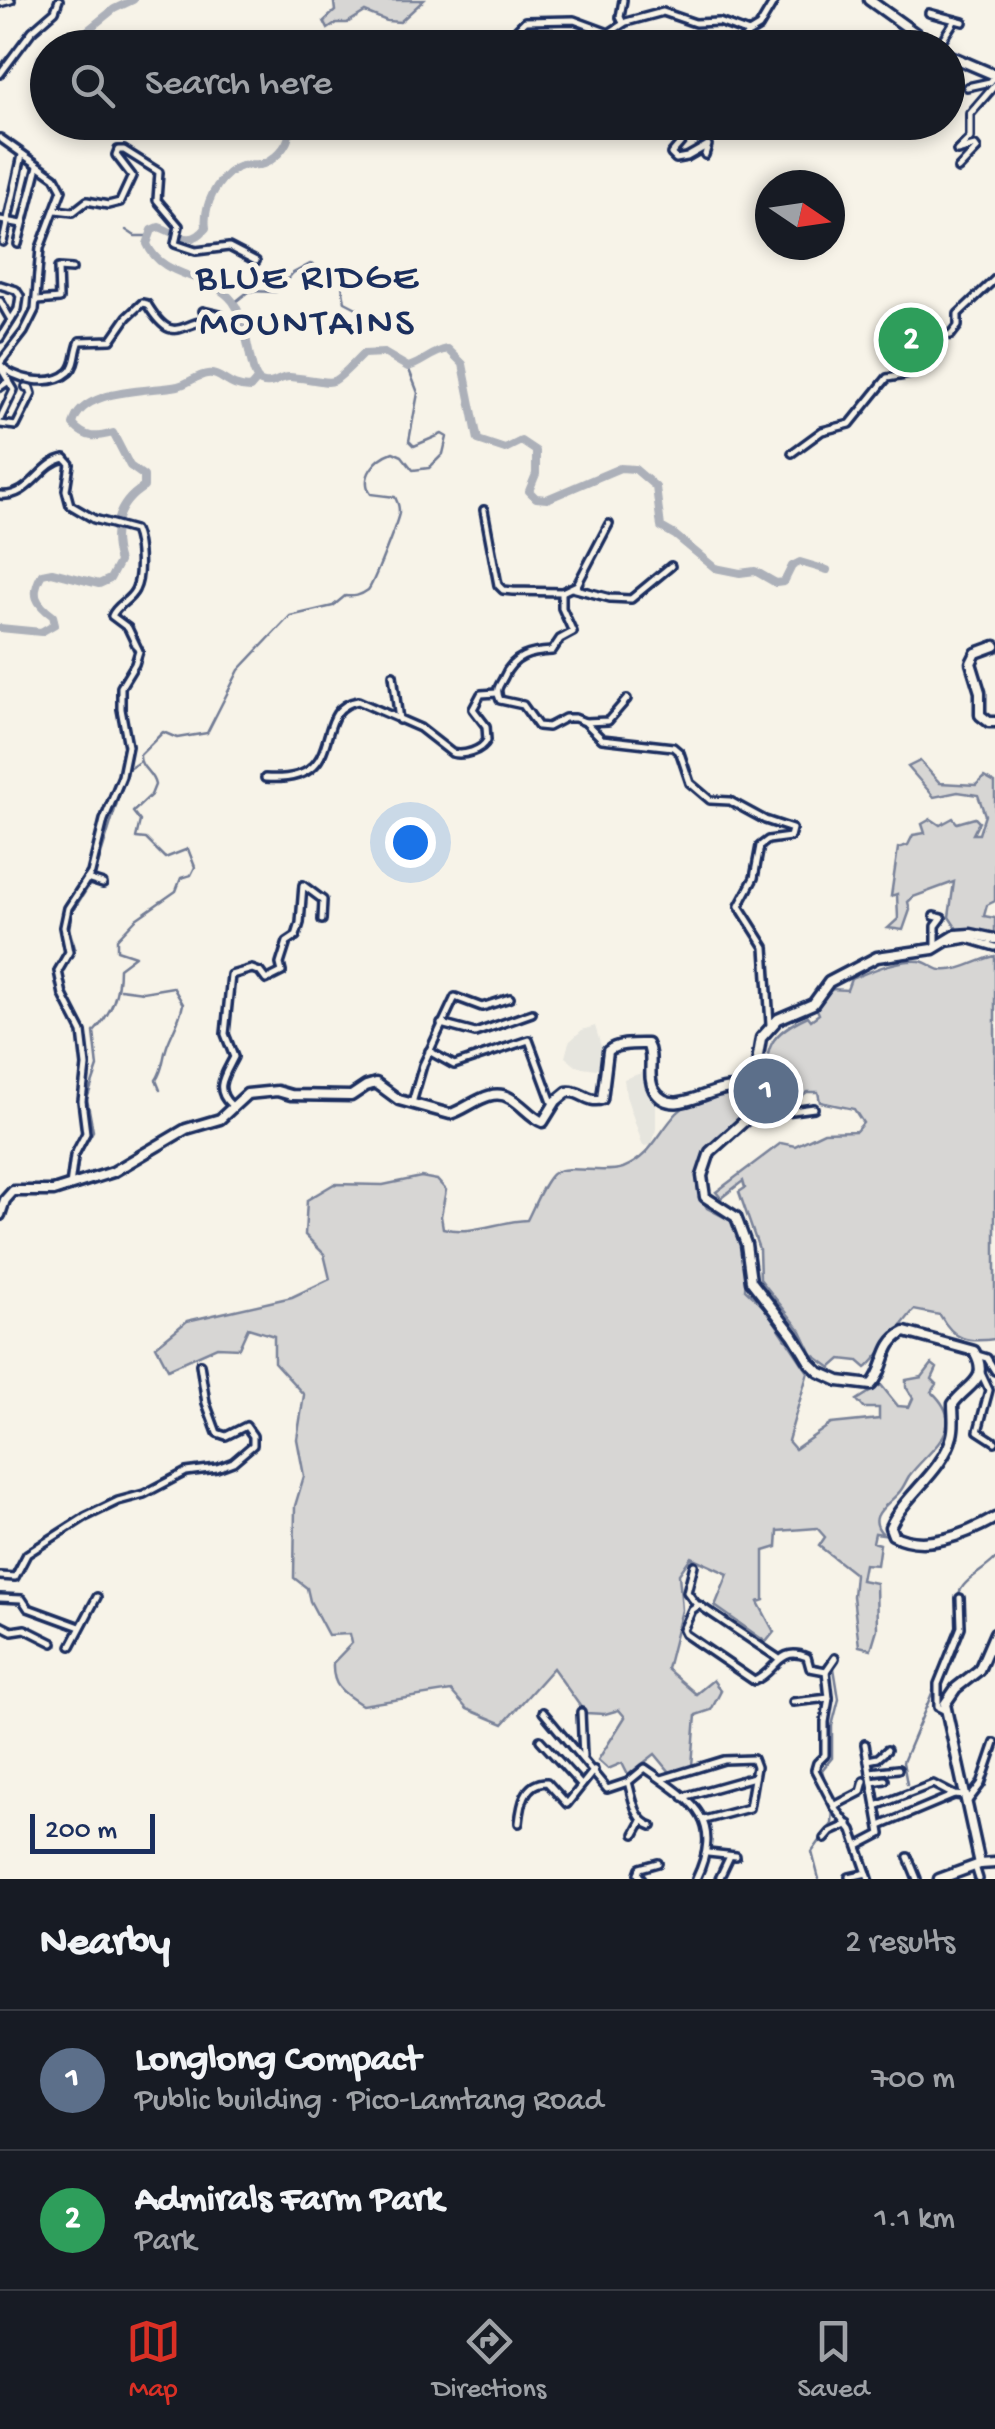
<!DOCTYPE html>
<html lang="en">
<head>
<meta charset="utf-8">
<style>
  :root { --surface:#171b24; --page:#242831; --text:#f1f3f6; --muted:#9ea1a6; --line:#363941; --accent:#d93025 }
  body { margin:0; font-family:"Gochi Hand",sans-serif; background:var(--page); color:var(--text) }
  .compass { position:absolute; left:755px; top:170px; width:90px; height:90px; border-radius:50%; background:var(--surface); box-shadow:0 5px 15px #0003; rotate:103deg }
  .scale { position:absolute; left:30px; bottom:25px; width:125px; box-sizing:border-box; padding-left:10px; border:5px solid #1b2f5e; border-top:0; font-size:28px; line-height:35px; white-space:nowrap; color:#1b2f5e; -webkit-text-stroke:8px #f7f3e8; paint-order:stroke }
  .you { position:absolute; left:410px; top:842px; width:35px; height:35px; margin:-25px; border:8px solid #fff; border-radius:50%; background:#1a73e8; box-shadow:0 0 0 15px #1a73e833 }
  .badge { display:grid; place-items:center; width:65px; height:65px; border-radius:50%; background:var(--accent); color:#fff; font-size:32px; font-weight:700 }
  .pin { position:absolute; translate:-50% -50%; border:5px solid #fff; box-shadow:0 2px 10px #0006 }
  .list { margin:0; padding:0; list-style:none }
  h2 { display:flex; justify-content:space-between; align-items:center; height:130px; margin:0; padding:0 40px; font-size:42px }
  h2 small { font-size:32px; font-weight:400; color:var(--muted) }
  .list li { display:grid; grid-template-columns:65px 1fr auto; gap:30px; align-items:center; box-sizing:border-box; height:140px; padding:0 40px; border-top:2px solid var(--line) }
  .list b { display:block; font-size:38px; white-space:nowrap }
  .list p { margin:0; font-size:32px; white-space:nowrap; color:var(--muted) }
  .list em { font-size:32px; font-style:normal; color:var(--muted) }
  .icon { flex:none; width:55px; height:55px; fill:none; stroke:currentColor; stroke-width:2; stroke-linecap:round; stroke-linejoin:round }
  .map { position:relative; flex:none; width:995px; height:1879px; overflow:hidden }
  .search { position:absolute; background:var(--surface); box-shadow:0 5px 15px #0003; left:30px; right:30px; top:30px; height:110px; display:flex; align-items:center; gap:25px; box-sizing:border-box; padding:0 35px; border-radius:55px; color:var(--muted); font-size:38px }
  .sheet { height:410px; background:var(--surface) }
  nav { display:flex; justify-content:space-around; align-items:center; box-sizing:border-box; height:140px; border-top:2px solid var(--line); background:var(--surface); font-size:28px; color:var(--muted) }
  nav a { display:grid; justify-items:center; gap:5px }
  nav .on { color:var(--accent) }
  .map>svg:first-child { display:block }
  .built { fill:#e6e5de }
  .green { fill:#d7d6d4; stroke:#798299; stroke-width:2.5 }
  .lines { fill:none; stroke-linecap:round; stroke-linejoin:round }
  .stream { stroke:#727c95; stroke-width:2.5 }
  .river { stroke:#acb0b9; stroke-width:8 }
  .minor-casing { stroke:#1b2f5e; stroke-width:12 }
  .major-casing { stroke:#1b2f5e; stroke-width:15 }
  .minor { stroke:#f7f3e8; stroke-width:5 }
  .major { stroke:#f7f3e8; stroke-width:8 }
  .labels { text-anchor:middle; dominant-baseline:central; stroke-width:10; stroke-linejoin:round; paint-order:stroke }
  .neighbourhood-label { font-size:40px; letter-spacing:2.5px; fill:#1b2f5e; stroke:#f7f3e8 }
</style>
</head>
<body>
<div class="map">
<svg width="995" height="1879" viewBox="0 0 995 1879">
  <rect width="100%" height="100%" fill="#f7f3e8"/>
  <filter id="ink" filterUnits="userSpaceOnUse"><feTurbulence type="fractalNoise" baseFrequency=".01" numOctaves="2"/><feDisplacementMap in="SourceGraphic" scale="20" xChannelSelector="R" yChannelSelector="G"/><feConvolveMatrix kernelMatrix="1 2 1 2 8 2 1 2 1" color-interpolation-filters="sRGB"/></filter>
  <g filter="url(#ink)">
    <g class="built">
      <path d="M595,1026l9,30 -1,9 -7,4 -20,-3 -11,-9 4,-15 13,-12z"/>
      <path d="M647,1071l9,26v32l-4,16 -9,1 -17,-50 -2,-17z"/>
    </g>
    <g class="green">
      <path d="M338,0h86l-24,22 -13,-1 -22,-9 -18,11h-10l-9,6 -4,-8 11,-10 -1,-8z"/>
      <path d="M920,761l20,22 36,2 8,-8 11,6v118l-8,4 -3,11 11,2v16l-38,-5 -8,-12 5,-35 -41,15 -5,5 2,8 -7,20 -15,-2 10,-9 -1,-25 -6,2 7,-48 10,-3 5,-10 12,-2 -3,-9 9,-5 9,6 13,-7 4,5 18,-5 4,4 -6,12h6l6,-19 -7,-20 -20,-3 -24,5 -26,-30z"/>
      <path d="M995,956v383c-28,4 -41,1 -55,-24l-26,-5c-11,12 -39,52 -48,58l-8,-7 -17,-2 -10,9 -19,-14 -11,-23 -41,-52 -1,-30 -20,-57 6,-4 -2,-7 -22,17 -5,-6 65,-49 14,3 29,-14 32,-1 7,-8 -9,-14 -34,-7 -2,-10h-11l-22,16 -4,-18 -13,-2c-4,-41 1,-54 40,-72l3,4 8,-6 -3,-7 15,-18 16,1 4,-11c20,-8 46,-20 69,-18 8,1 14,8 21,9 20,2 36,-10 54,-14z"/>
      <path d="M743,1093l12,6 1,8c-36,26 -53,42 -57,86l8,15 28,15 12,41 -2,25 21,20 42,63 -20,69 7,8 36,-25 48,-5v-11h-15l-7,-8 24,-15 17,21 11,1 4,-9 -7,-11v-7l16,-3 10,-13 5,4 -5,11 5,5 -5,8c38,36 -2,56 -23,84 -3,5 -5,10 -8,14 -10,14 -37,25 -18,44l-8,-1 -2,9 7,2 -3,21 -13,-1 -3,16 15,3 1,46 -6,20 -12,-3 -6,-50 2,-22 -36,-28 6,-9 -8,-9 -39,3 -1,16 -13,4v49l-6,2 16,30 -8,10 -51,-36 13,-32 -37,-17 -12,17 3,36 -15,59 29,25 17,-14 8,11 -10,19 -15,5 -4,51 -22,6 -15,-18 -27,21 -6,-12 -14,6 -10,-9 27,-43 -6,-7 -14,4 -20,-1 -32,-45 -50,56 -36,-15 -16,-18 -89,14c-19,-12 -30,-18 -29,-42l19,-20 -2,-9 -22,1 -18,-34 -3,-13 -13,-10 1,-72 9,-30 -7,-37 7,-44 -30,-33v-26l-26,-8 -9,20 -22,-1 -49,22 -12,-23 31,-25 105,-24 38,-18 -6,-25 -19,-19 2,-35 27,-16 49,1 38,-8 16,3 9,10 -5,26 2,12c28,8 55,-7 84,-8 6,-11 18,-42 27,-47 14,-9 49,2 69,-5 28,-11 35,-35 54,-55 14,-15 46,-20 66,-20z"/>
    </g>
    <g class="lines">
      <g class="stream">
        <path d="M98,122l3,5"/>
        <path d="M126,230l9,6h13"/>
        <path d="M234,303l15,-12 27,1 17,-19 17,-9 30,9 5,29 23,12 21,3"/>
        <path d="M75,948l-6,-19 3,-17 22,-34 33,-108 12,-8"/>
        <path d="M120,989l23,3 30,-5 10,17c-3,16 -11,28 -16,42 -5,14 -3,22 -11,34l4,10"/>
        <path d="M76,1179l3,-23 14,-25 -6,-32 11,-32 -4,-35c18,-20 25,-38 25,-64l16,-12 -18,-6v-11l19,-20 40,-28 5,-13 10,-3 4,-8 -7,-18 -23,9 -19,-19 -10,-1 4,-17 -7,-9 18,-17 4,-10c-2,-13 -16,-17 -15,-30l23,-23 14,6 30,-5 32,-63 51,-54 43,-10 12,-10c9,1 15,0 23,-6 5,-5 30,-70 31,-77 0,-8 -1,-9 -4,-16l-24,-3c-12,-17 5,-36 22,-42l9,4 11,14 16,-2 14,-14 4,-17 -5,-3 -28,12 -5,-5 9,-48 -10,-26"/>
        <path d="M958,1605c-4,-22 23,-31 37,-46"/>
        <path d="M825,1782l-3,-12 10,-12v-32l7,-27 -5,-31"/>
        <path d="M907,1784l-4,-22 35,-83"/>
        <path d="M819,1879l-7,-27 20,-28 1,-17"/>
      </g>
      <g class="river">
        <path d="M53,48l25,-10 36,-29 19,-9"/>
        <path d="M48,50l-8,8 -4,15 12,9"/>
        <path d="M204,122h16"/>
        <path d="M262,122l27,11c0,13 -17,30 -30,32 -7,1 -15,-1 -23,3 -20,12 -33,38 -30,60 -16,20 -27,6 -47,-1l-7,3 -5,14c15,34 57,29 82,53 21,20 18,79 32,85 11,5 19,-6 29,-5 51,4 34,16 73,-23l21,-1 24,14c15,-4 23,-15 40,-18l15,15 15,76 27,9 16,-8 15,10v23l-7,17 7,7 11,1 73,-31 15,1 21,18 5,40 14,8 40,33 25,5 15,-2 21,12 8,-1 8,-16 8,-4 27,8"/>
        <path d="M0,628l41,4 14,-8 -2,-8c-17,-12 -23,-22 -11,-42l10,-2 47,12 11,-5 9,-17c-9,-30 -3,-58 25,-75v-11l-14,-10 -17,-33c-18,5 -26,6 -40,-8 7,-37 74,-33 105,-39 10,-2 19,-11 29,-12 15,-2 20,14 43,14l7,-8"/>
      </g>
      <g class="minor-casing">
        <g id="minor">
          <path d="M0,3l11,-3"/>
          <path d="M929,13l34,9"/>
          <path d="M623,23l-3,-6 3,-17"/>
          <path d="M498,48l27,-27 49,-1 35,13 17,-11 37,-10 32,11 24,-1 30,11 10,-6 16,-27"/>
          <path d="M736,48l11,-13"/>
          <path d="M937,48l18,-28"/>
          <path d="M0,74l32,-43 23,-20 4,-11"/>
          <path d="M967,87l23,-5 5,-6"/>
          <path d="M698,122l-13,9 -2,9 -12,14 5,5 11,-2 21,-12 -3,10"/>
          <path d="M0,138l55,39 7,13 -22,58 -5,62 -11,22 -24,31"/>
          <path d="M977,149l-2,-3 -18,5 13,-13v-24l25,-29"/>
          <path d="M958,169l19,-20"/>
          <path d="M56,210l17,2 14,-11 21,4 12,-3 12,-26 -16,-21 2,-5h6l35,22 -2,28 22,26 -4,18 21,7 33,-4 27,14"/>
          <path d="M0,220l22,4"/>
          <path d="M3,242l19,-87"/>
          <path d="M18,244l20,-78"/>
          <path d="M0,285l16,5 4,6 -2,13 -18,29"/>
          <path d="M0,301l11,19"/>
          <path d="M37,301l22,-2 -1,-31 14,1"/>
          <path d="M0,364c13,16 51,24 69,8 8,-7 6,-21 11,-31l31,-1 16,-23 15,-14 5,1c30,49 33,11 75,17l-2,-6 -17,-4"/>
          <path d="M0,387l9,-6"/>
          <path d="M0,419l14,-29 -12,-20"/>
          <path d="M0,424l16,2 16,-32 -2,-6 -4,-1"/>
          <path d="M792,453l30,-22 28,-7 37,-46 24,-4 9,-34 31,-5 7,-9v-12l37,-35"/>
          <path d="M0,495c31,3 39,-32 65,-37l5,6 -4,26 4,15 24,14 40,11c6,14 8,47 1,60 -6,12 -18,14 -23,26l16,12 11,23 -4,13 -14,23v22l7,37 -6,30 -18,44 -13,53 -23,35 -4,19 5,25 -11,19 5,24 19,37 4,34 -4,35 4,32 -12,23 -4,30"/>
          <path d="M484,510l14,75 5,5 10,1 49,1 15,-7 32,-61"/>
          <path d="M572,588l38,10 21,1 40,-33"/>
          <path d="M562,592v16l11,24 -13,7 -8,12c-22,1 -39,5 -48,26 -5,10 -9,11 -4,23l23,5 15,21 10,1 17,-9h10l10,4 17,17 71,8 7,6 10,30 20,17 20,1 35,19 27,9 -2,8 -22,3 -8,6 -6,32 -15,28 26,41 5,77"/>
          <path d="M393,675l6,45"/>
          <path d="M585,722l23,-1 19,-22"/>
          <path d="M265,778c87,6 43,-69 93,-77l62,27 32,25c11,3 30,-2 35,-13l-1,-14 -13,-17 8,-15 16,-1"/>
          <path d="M87,879l16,5"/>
          <path d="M934,916l8,2 -6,8v22"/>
          <path d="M949,942l19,-3 27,8"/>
          <path d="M441,1024l34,9 57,-20"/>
          <path d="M429,1051l25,14 75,-25 24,65"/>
          <path d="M412,1103l11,-38 32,-68 27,10 28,-9"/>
          <path d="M761,1104l17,9 36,-5"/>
          <path d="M231,1105c-18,-16 -6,-30 3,-48l-9,-23 6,-59 21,-6 8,3 6,8 16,-8 -2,-8 7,-22 9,-6 4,-13 3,-38 20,15 -1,20"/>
          <path d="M977,1355l10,3 8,13"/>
          <path d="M980,1371l9,19 -11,41 17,11"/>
          <path d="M694,1565l-7,27 10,13"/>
          <path d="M0,1576l15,1 12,-23 58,-37 33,-16 26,-7 42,-22 31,-4 16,-6 20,-17v-9l-7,-10 -20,10 -9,-3 -11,-30 -6,-39"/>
          <path d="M0,1598l22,1 6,9 52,19"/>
          <path d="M0,1625l12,6 13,-2 28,14"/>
          <path d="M71,1646l26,-49"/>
          <path d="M778,1658l-79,-53 -7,5 -9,20 2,4 69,47c22,-8 24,-36 53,-24l3,11 16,3 3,27 -4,24v33l-8,8 -2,7 20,38 17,22 17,49"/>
          <path d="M826,1671l9,-13"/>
          <path d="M793,1702l36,-4"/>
          <path d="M946,1711l-8,-4v-23l23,-57 -1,-29"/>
          <path d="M543,1712l64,77 21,-7 17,-14c47,33 80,51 51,111"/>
          <path d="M581,1712l2,45"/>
          <path d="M540,1740l41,45"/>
          <path d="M868,1760l10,-2 9,-8"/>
          <path d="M870,1772l28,-3"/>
          <path d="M662,1779l62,-19 29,-1 3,8 -7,41 -45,12"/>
          <path d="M628,1782c5,16 6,38 24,44"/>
          <path d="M872,1782l13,-2"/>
          <path d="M683,1797l71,-20"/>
          <path d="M968,1801l13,-17 14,-41"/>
          <path d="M834,1806l27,-14 3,-11"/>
          <path d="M876,1806l57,-22 21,11 11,1"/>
          <path d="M519,1823c2,-18 5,-41 28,-41l20,22 27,-34"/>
          <path d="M880,1826l74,-31"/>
          <path d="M635,1834l7,-13"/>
          <path d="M825,1839l6,-7 18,-8"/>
          <path d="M858,1846l23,-12 -16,-90"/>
          <path d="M708,1853l28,3"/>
          <path d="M908,1857l9,22"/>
          <path d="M975,1866l4,13"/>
          <path d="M849,1877l18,-4"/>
          <path d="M642,1879l-4,-5 2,-6 18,-5"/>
          <path d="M719,1879l11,-23"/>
        </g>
      </g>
      <g class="major-casing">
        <g id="major">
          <path d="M869,0l67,48"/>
          <path d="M948,55l47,20"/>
          <path d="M995,646l-19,7 -5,10 9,29v23l9,7h6"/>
          <path d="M995,939l-24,-5 -15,1 -23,14 -56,8 -48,25 -16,22 -35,15 -17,19 -3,18 2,51 -50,45 -8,24 3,21 31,20 10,27 5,37 42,54 17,28 9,9 20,9 32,4c16,-16 10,-42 34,-53l69,19c17,30 -7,33 -21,53 0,11 2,21 -1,32 -9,36 -47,58 -62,91l3,8c31,17 74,-1 102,-17"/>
          <path d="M0,1215l5,-15 8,-9h40l60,-19 73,-43 34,-10 27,-25 30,-3 14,4 60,1 15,-10 10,-3 23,17 51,14c19,-5 39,-28 60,-16 13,7 20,19 33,24l13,-21 11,-9c14,-2 21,12 35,7l6,-48c9,-8 27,-7 39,-7 8,14 -1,32 7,46 15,26 47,4 66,0 13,-4 27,-1 40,-1"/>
          <path d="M980,1864l-35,-160 11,-16 23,-18 16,-37"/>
          <path d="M939,1879l41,-15 15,-1"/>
        </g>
      </g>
      <use href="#minor" class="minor"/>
      <use href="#major" class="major"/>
    </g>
  </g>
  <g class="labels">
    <g class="neighbourhood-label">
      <text x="308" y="279">BLUE RIDGE<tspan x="308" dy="46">MOUNTAINS</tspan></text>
    </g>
  </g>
</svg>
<svg class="compass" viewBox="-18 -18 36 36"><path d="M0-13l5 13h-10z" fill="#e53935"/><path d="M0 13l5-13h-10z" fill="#9ea1a6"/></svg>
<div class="scale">200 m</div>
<div class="you"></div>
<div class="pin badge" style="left:766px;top:1091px;background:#5c6f8a">1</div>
<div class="pin badge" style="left:911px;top:340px;background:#2e9e5b">2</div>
<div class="search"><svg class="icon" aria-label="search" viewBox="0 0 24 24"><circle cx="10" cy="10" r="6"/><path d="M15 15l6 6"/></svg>Search here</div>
</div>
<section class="sheet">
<h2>Nearby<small>2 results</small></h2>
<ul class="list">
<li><span class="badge" style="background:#5c6f8a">1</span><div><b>Longlong Compact</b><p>Public building · Pico-Lamtang Road</p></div><em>700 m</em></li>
<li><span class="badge" style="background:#2e9e5b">2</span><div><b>Admirals Farm Park</b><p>Park</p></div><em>1.1 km</em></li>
</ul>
</section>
<nav>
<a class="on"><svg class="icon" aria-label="map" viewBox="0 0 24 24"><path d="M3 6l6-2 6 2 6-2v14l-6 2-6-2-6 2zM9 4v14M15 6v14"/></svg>Map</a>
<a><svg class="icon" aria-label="directions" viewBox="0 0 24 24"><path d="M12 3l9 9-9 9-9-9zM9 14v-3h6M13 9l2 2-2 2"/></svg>Directions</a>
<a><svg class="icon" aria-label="saved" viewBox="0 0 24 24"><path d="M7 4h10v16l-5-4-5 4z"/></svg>Saved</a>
</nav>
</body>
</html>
